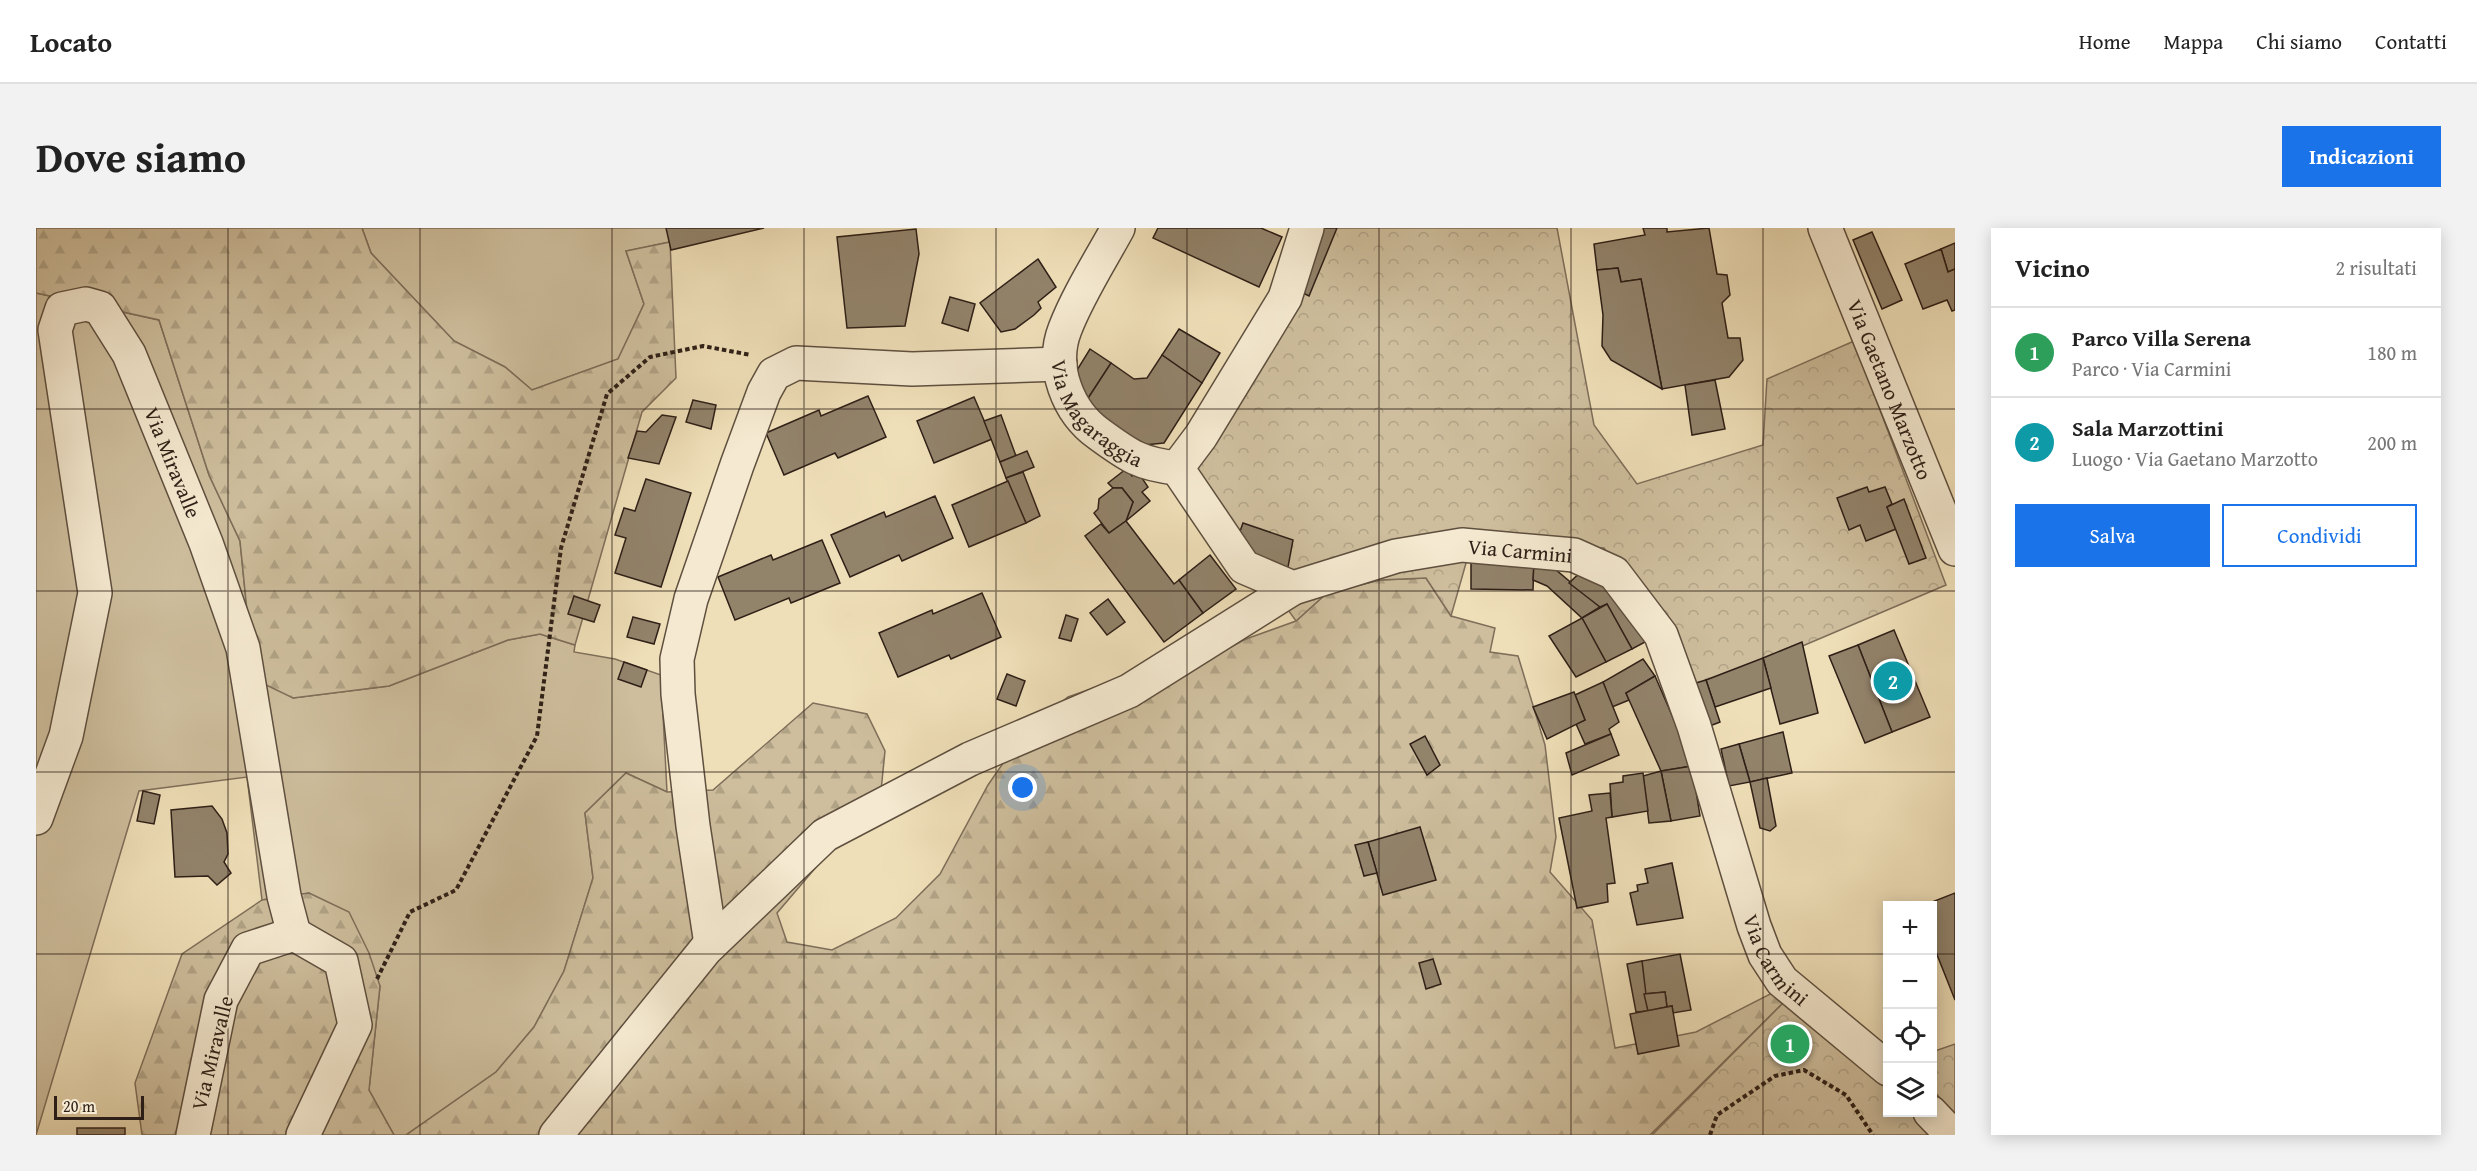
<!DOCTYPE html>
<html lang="it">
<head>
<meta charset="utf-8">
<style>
  :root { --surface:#fff; --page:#f2f2f2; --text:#222; --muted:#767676; --line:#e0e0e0; --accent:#1a73e8 }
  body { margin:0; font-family:"Gentium Book Plus",serif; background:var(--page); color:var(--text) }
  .controls { position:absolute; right:18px; bottom:18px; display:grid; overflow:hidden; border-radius:0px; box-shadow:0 3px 15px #0003 }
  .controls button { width:54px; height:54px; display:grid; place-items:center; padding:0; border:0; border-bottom:2px solid var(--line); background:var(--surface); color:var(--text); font:30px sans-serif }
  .scale { position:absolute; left:18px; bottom:15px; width:90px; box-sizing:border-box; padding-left:6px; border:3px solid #2e1f17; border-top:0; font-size:16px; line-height:21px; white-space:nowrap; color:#2e1f17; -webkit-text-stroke:4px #f5ead1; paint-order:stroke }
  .you { position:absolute; left:987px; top:560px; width:21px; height:21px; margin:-15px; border:4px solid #fff; border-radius:50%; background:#1a73e8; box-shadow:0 0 0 9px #1a73e833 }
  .badge { display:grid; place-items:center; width:39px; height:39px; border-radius:50%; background:var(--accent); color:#fff; font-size:20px; font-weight:700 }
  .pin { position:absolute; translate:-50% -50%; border:3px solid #fff; box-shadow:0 2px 6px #0006 }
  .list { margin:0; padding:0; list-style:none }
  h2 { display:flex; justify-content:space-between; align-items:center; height:78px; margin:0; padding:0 24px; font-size:26px }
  h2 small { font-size:20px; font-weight:400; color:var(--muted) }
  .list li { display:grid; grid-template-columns:39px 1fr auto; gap:18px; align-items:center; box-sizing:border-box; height:90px; padding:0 24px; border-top:2px solid var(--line) }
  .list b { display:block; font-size:22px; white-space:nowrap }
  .list p { margin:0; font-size:20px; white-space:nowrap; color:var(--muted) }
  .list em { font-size:20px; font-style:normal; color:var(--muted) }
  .actions { display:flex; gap:12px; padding:18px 24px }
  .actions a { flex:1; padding:14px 0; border:2px solid var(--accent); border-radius:0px; text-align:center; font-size:21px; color:var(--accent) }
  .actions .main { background:var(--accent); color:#fff }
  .icon { flex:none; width:33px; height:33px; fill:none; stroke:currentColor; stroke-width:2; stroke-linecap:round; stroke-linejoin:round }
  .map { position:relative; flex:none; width:1919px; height:907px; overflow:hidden; border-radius:0px }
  header { display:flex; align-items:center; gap:36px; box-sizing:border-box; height:84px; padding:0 30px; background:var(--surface); border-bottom:2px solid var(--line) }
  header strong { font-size:28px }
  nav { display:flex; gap:33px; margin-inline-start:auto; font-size:21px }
  .intro { display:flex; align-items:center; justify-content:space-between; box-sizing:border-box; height:144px; padding:0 36px }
  h1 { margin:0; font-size:42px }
  .button { padding:15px 27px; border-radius:0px; background:var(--accent); color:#fff; font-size:21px; font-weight:700 }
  main { display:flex; gap:36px; padding:0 36px }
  aside { flex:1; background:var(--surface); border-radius:0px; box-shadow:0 3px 15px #0003 }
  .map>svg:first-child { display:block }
  .grass { fill:#cebe9d; stroke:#7e6e5a; stroke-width:1.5 }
  .forest { fill:url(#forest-firs); stroke:#7e6e5a; stroke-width:1.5 }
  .park { fill:url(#park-crowns); stroke:#7e6e5a; stroke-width:1.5 }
  .building { fill:#92836b; stroke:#2e1f17; stroke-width:1.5 }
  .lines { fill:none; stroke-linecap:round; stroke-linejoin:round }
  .minor-casing { stroke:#5e4f3f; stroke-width:36 }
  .path { stroke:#2e1f17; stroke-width:4; stroke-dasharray:4.5 3; stroke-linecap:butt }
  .minor { stroke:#f5ead1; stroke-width:33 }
  .grid { fill:none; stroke:#2e1f17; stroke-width:1.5; stroke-opacity:0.55 }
  .labels { text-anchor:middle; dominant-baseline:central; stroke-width:4.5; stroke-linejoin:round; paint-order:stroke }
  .street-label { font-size:21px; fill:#2e1f17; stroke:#f5ead1 }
</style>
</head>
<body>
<header>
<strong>Locato</strong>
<nav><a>Home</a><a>Mappa</a><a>Chi siamo</a><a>Contatti</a></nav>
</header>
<div class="intro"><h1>Dove siamo</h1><a class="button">Indicazioni</a></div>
<main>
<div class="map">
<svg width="1919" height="907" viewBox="0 0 1919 907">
  <defs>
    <pattern id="forest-firs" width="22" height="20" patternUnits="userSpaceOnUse" patternTransform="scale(1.5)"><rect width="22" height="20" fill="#cebe9d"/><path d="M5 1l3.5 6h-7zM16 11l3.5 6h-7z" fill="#b1a386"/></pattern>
    <pattern id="park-crowns" width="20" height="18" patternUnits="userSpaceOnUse" patternTransform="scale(1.5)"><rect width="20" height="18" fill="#cebe9d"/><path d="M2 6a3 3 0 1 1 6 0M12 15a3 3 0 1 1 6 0" fill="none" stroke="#b1a386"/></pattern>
  </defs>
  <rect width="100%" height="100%" fill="#efdfb8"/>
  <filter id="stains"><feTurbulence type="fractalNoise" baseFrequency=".00333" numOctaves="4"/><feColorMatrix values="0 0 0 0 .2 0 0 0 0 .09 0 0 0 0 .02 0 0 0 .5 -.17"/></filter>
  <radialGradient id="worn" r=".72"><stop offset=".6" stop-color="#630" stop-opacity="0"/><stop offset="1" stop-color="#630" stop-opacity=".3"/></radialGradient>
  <g class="grass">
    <path d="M326,0h307l1,14 -44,9 18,53 -26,55 -86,31 -27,-23 -51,-26 -83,-88z"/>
    <path d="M0,65l123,27 50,155 31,66 8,80 45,77 96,-12 119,-46 32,-6 35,11 -1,7 41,7 46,16 6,117 -41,-19 -41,40 8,65 -29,93 -30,56 -38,45 -90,63h-12l-25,-45 11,-104 -71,-93 -47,7 -15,-123 -108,14 -103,344z"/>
  </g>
  <g class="forest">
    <path d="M0,0h326l9,25 83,88 51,26 27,23 86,-31 26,-55 -18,-53 44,-9 6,136 -34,34 -67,233 -35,-11 -32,6 -119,46 -96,12 -31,-15 -14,-62 -8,-80 -31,-66 -50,-155 -123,-27z"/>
    <path d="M1390,350l25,38 44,12 -5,24 28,4 27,89 11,92 -6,35 42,48 23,128 81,-16 78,-40 13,7 -137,136h-1244l90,-63 38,-45 30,-56 29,-93 -8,-65 41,-40 41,19 46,-2 100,-87 54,11 18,37 -4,40 -104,122 10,29 45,8 64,-32 44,-44 48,-89 38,-55 42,-33 54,-19 91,-22 33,-17 50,-18 31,-28 53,-13z"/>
    <path d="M273,665l40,19 20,41 11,33 -11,104 25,45h-252l-7,-52 47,-129 80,-54z"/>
  </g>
  <g class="park">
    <path d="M1297,0h224l37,197 43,59 126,-39 4,-66 87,-38 92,244 -252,107 -24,-44 -66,-100 -132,-6 -21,74 -25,-38 -46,2 -53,13 -31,28 -108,-150z"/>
    <path d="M1751,771l100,89 1,24 26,1 19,22h-281z"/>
    <path d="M1919,816v72l-22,-26 -1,-38z"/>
  </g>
  <g class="building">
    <path d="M630,0h98l-93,22z"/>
    <path d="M1122,0h103l21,9 -23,50 -106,-49z"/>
    <path d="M1279,0h22l-28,68 -18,-9z"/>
    <path d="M1607,0h24v4l42,-4 8,46 10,1 3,20 -8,8 6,35h12l3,22 -14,17 -67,12 -21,-110 -20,3 -3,-14 -21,2 -3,-26 51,-9z"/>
    <path d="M880,1l3,25 -14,72 -58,2 -10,-91z"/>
    <path d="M1836,4l30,68 -20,9 -29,-69z"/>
    <path d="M1919,15v26l-7,3 -7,-23z"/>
    <path d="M1905,21l7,23 7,-3v41l-3,1 -5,-11 -24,9 -18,-45z"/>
    <path d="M1002,31l18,28 -18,15 3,6 -7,7 -19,14 -14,3 -21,-29z"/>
    <path d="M1582,40l3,14 20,-3 21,110 -51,-29 -9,-14 1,-31 -6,-45z"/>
    <path d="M914,69l25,7 -7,27 -26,-8z"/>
    <path d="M1143,101l41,24 -18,30 -40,-28z"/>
    <path d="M1054,121l21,14 -28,43 -17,-18z"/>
    <path d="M1126,127l40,28 -38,60 -20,2 -61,-39 28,-43 23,16 13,-1z"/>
    <path d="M1679,152l10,49 -33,6 -7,-50z"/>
    <path d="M832,168l18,41 -48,21 -3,-5 -51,22 -18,-42 53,-23 2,6z"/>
    <path d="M938,169l18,42 -58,24 -17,-42z"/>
    <path d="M657,172l23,5 -5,24 -25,-7z"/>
    <path d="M626,187l14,2 -17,47 -31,-6 9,-27 9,1z"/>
    <path d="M965,187l15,41 -16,6 -16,-41z"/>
    <path d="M991,223l7,16 -28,11 -6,-16z"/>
    <path d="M1090,241l6,7 6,-4 10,15 -6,5 8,9 -24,20 7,-19 -11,-14h-9l-5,-5z"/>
    <path d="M987,244l17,44 -14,7 -20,-45z"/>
    <path d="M610,251l45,14 -30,94 -46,-14 11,-35 -11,-3 9,-27 11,3z"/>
    <path d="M972,253l18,42 -57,24 -17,-42z"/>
    <path d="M1831,259l2,5 16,-5 7,17 -5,3 9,22 -30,12 -6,-16 -11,5 -12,-32z"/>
    <path d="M1077,260h9l11,14 -7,19 -17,12 -15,-20 4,-4 1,-10z"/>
    <path d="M899,268l18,42 -51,23 -3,-6 -49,22 -19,-42 53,-23 2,5z"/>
    <path d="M1868,271l22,59 -17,6 -22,-57z"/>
    <path d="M1090,293l48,63 5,-4 24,33 -39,29 -79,-106 16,-12 8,9z"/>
    <path d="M1207,295l50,17 -5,27 -17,-1 -37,-18z"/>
    <path d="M786,312l18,43 -49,20 -2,-5 -54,22 -17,-43 53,-22 2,5z"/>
    <path d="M1174,327l26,34 -33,24 -24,-33z"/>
    <path d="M1435,332l63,3 -1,27 -62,-1z"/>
    <path d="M1498,335l22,7 44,37 -18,11 -35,-32 -14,-6z"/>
    <path d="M1548,341l36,24 27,48 -15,8 -25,-45 -7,3 -31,-24z"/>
    <path d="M946,365l19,44 -50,22 -2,-4 -51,22 -19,-44 53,-23 1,4z"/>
    <path d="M538,368l26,9 -6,17 -26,-8z"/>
    <path d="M1072,371l17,23 -18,13 -17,-22z"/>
    <path d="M1571,376l25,45 -26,13 -24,-44z"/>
    <path d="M1030,387l12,4 -7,22 -12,-3z"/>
    <path d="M597,389l27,7 -6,20 -27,-7z"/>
    <path d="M1546,390l24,44 -30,15 -27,-41z"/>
    <path d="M1858,402l36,87 -38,15 -34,-87z"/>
    <path d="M1766,414l16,71 -38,11 -17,-66z"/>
    <path d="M1822,417l34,87 -27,11 -36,-87z"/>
    <path d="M1727,430l8,30 -56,19 -9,-27z"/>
    <path d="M1607,431l12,17 -29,17 3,7 -17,7 -9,-25z"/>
    <path d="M588,434l23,8 -6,17 -23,-8z"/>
    <path d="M971,446l18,7 -9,25 -19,-7z"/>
    <path d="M1619,448l35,81 2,9 -31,5 -32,-71 -3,-7z"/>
    <path d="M1670,452l14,42 -18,7 -13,-44z"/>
    <path d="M1567,454l16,40 -10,7 2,5 -26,10 -9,-20 9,-4 -10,-25z"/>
    <path d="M1538,464l11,28 -38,19 -14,-32z"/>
    <path d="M1747,504l9,41 -42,9 -11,-38z"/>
    <path d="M1575,506l8,21 -47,20 -6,-22z"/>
    <path d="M1389,508l15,29 -13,10 -17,-31z"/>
    <path d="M1703,516l11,38 -21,4 -8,-37z"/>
    <path d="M1656,538l8,50 -29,5 -10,-50z"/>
    <path d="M1625,543l10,50 -22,2 -6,-47z"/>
    <path d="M1607,545l5,38 -36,6 -2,-33 13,-2v-6z"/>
    <path d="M1731,550l9,48 -6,5 -10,-3 -10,-46z"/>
    <path d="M107,563l17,4 -6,29 -17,-3z"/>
    <path d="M1574,565l2,24 -6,1 9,65 -8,1 1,18 -31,6 -18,-90 33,-7 -3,-16z"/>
    <path d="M176,578l10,13 5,14 1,21 -4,8 7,11 -14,12 -9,-9 -33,1 -4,-67z"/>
    <path d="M1384,599l16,53 -53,15 -15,-53z"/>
    <path d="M1332,614l9,31 -13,3 -9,-31z"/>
    <path d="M1636,635l11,55 -46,7 -7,-32 8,-2 -1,-6 11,-2 -3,-14z"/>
    <path d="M1919,665v107l-23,-58v-36h-10z"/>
    <path d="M1644,726l11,56 -18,3 -1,-7 -5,1 -2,-15 -21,2 -2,-33z"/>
    <path d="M1397,731l8,25 -15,5 -7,-26z"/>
    <path d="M1606,733l6,50 -12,1 -9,-48z"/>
    <path d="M1629,764l2,15 -19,4 -4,-17z"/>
    <path d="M1636,778l7,40 -41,8 -8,-40z"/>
    <rect x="41" y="900" width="48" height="7"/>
  </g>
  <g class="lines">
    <g class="minor-casing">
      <g id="minor">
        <path id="s1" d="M1082,0c-18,33 -40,67 -53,101 -15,38 3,83 34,105 30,22 41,30 78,34"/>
        <path id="s2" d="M1789,0l130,321"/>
        <path id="s3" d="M1141,240l67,99 49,21 103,-32 66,-11 112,10 40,18 47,62 33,91 60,200 11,29 17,26 106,88"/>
        <path d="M1141,240l24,-32 84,-138 22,-70"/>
        <path id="s4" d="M0,590l30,-82 29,-143 -40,-263 7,-21 24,-5 14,4 29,46 77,189 37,105 41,248 10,38 -46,15 -27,51 -28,135"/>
        <path d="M258,706l47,27 14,64 -52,110"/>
        <path d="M675,716l-18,-118 -15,-132 -1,-35 14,-60 18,-52 28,-82 27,-73 10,-18 22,-11 116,6 148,-5"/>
        <path d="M1894,884l22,23"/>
        <path d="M520,907l150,-186 119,-114 145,-76 159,-68 164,-103"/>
      </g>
    </g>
    <g class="path">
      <path d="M341,751l33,-67 46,-22 81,-154 24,-188 46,-154 43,-37 53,-11 48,9"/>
      <path d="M1674,907l7,-20 58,-39 29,-6 42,25 27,40"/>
    </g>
    <use href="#minor" class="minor"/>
  </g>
  <path class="grid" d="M192,0v907M384,0v907M576,0v907M768,0v907M960,0v907M1151,0v907M1343,0v907M1535,0v907M1727,0v907M0,181h1919M0,363h1919M0,544h1919M0,726h1852M1896,726h23"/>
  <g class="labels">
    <g class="street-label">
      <text stroke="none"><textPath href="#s2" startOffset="174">Via Gaetano Marzotto</textPath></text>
      <text stroke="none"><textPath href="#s1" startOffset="214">Via Magaraggia</textPath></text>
      <text stroke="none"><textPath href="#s4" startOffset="732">Via Miravalle</textPath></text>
      <text stroke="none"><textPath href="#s3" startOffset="406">Via Carmini</textPath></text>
      <text stroke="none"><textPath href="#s3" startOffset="928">Via Carmini</textPath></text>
      <text transform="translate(176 825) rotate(-76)">Via Miravalle</text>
    </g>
  </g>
  <rect width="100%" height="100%" filter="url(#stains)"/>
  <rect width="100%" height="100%" fill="url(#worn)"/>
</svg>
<div class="controls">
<button>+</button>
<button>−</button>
<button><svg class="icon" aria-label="locate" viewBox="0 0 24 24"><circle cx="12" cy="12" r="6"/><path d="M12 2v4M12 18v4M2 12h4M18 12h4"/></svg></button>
<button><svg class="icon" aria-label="layers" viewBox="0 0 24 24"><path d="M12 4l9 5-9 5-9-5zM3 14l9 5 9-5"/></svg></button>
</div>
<div class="scale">20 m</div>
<div class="you"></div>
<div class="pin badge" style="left:1754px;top:816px;background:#2e9e5b">1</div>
<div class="pin badge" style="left:1857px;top:453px;background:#0f9aa8">2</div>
</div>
<aside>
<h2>Vicino<small>2 risultati</small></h2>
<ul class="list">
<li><span class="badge" style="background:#2e9e5b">1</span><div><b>Parco Villa Serena</b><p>Parco · Via Carmini</p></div><em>180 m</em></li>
<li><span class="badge" style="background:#0f9aa8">2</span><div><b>Sala Marzottini</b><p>Luogo · Via Gaetano Marzotto</p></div><em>200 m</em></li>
</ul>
<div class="actions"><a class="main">Salva</a><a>Condividi</a></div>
</aside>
</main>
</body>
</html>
